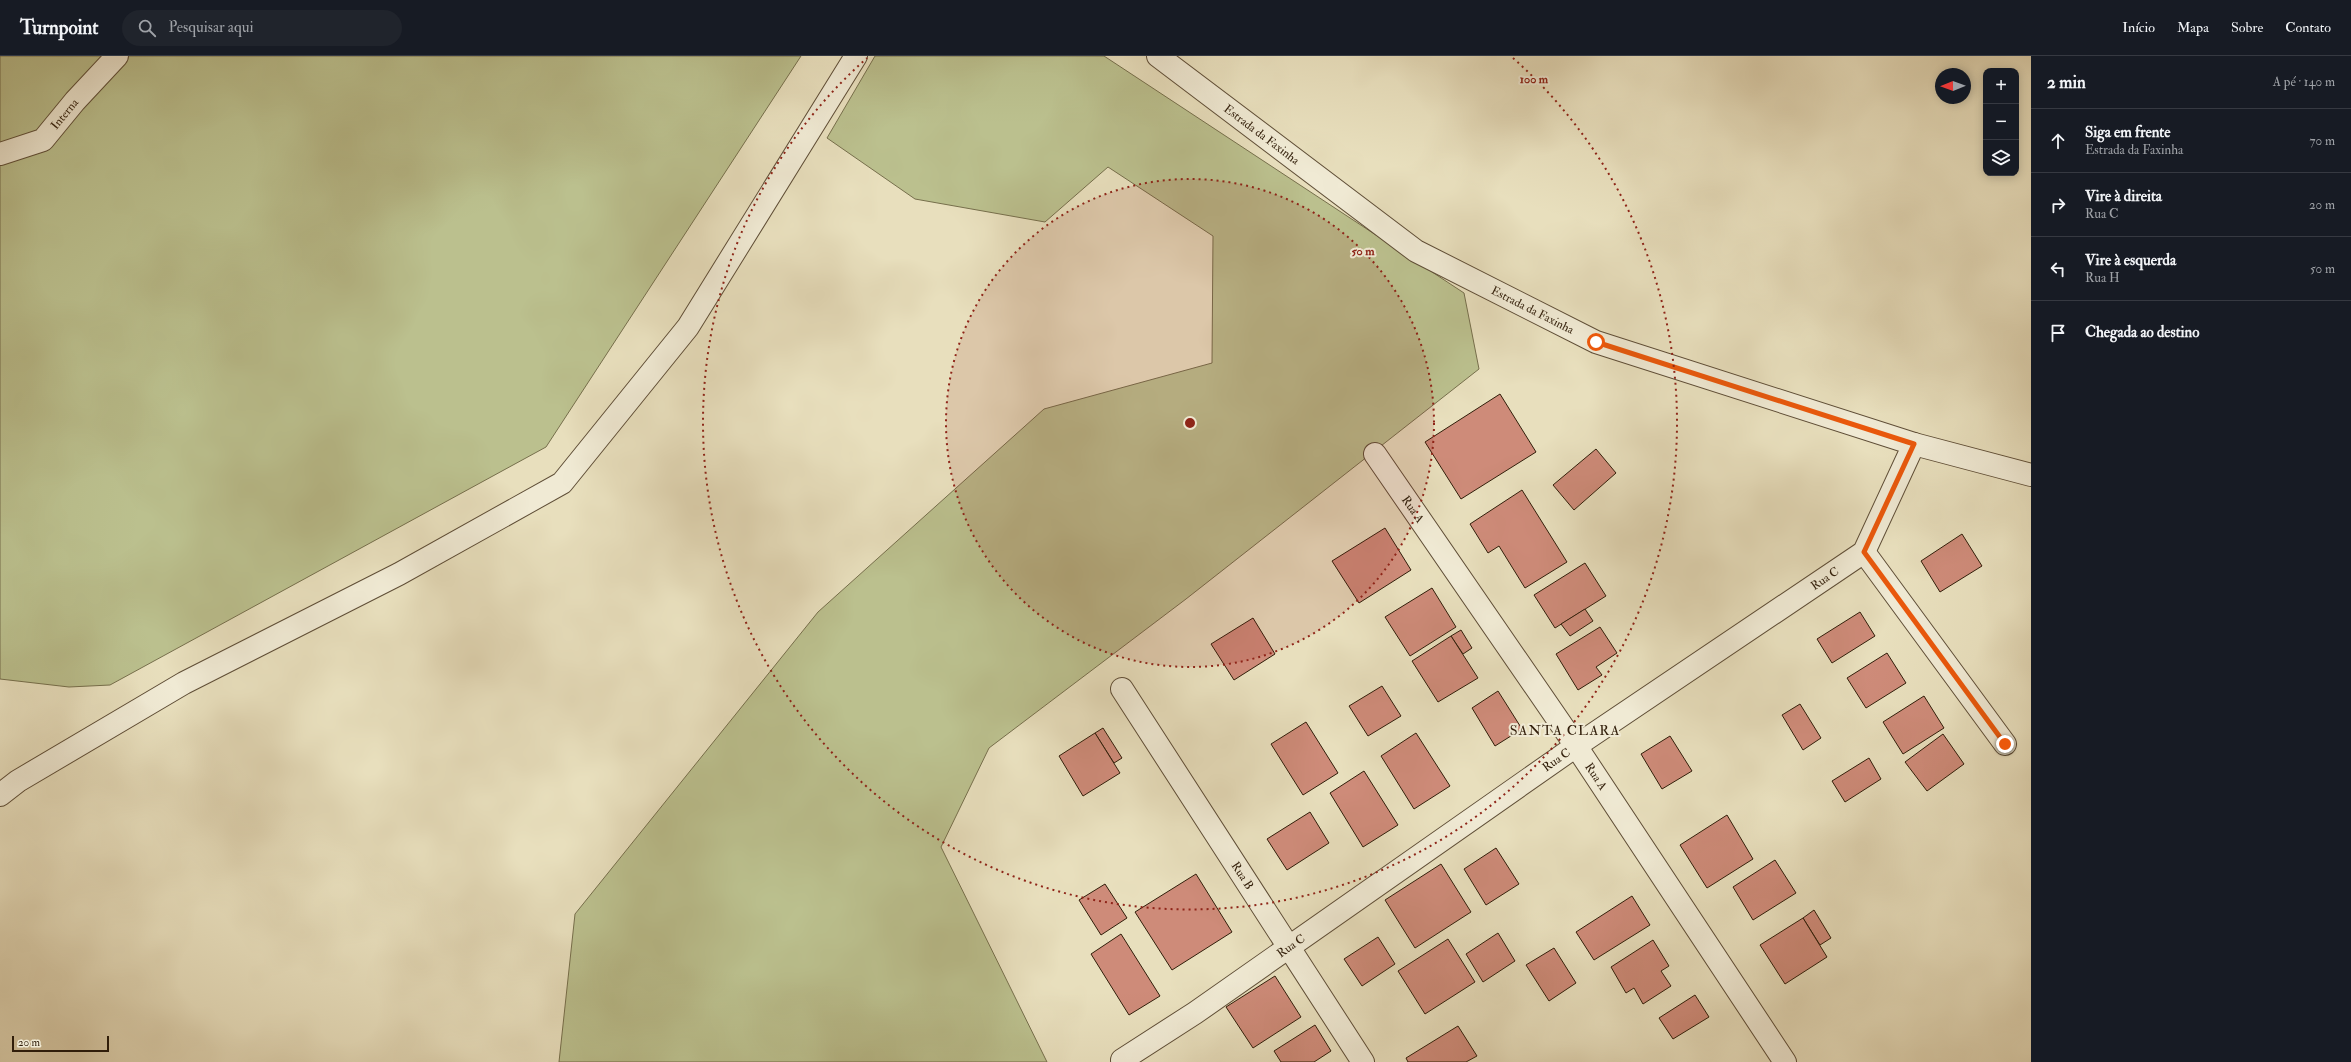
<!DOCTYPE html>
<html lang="pt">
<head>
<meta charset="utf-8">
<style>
  :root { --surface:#171b24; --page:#20242c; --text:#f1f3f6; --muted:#9ea1a6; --line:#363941 }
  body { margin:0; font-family:"IM FELL Double Pica",serif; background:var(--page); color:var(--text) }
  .controls { position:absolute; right:12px; top:12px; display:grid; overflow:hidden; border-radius:8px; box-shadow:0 2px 10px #0003 }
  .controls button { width:36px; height:36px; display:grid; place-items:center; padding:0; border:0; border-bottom:1px solid var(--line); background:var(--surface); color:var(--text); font:20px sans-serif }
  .compass { position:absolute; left:1935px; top:12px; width:36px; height:36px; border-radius:50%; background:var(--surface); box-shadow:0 2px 10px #0003; rotate:269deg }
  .scale { position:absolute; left:12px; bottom:10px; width:97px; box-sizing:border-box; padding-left:4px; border:2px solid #311e0a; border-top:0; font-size:11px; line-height:14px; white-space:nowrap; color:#311e0a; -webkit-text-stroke:3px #f0ead4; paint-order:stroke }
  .stop { position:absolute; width:12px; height:12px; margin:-9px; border:3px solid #ea580c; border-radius:50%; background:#fff }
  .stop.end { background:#ea580c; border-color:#fff; box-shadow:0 1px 4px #0008 }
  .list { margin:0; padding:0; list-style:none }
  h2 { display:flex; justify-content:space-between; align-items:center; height:52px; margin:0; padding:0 16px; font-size:17px }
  h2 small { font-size:13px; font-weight:400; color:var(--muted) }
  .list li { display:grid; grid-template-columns:26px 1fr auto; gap:12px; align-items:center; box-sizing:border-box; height:64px; padding:0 16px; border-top:1px solid var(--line) }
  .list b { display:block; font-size:15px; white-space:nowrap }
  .list p { margin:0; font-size:13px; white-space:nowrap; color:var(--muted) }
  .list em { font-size:13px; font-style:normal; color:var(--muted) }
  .icon { flex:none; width:22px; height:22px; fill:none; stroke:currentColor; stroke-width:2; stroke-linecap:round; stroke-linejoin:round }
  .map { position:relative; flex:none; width:2031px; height:1006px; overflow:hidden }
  header { display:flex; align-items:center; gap:24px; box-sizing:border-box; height:56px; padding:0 20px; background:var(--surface); border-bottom:1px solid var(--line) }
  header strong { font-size:19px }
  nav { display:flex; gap:22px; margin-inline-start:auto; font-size:14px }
  .search { width:280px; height:36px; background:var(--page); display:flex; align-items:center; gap:10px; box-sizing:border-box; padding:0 14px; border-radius:22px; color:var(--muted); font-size:15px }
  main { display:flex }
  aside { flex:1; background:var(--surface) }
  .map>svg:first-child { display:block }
  .green { fill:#bbc08e; stroke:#766f4c }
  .building { fill:#ce8b79; stroke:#311e0a }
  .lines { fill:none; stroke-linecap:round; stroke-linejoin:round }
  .minor-casing { stroke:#5f4e37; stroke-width:24 }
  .minor { stroke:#f0ead4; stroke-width:22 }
  .route { stroke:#ea580c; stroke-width:5 }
  .ring { fill:none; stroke:#8f2418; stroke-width:2; stroke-dasharray:2 4 }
  .labels { text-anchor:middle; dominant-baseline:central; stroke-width:4; stroke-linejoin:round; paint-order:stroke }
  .street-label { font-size:12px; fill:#311e0a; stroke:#f0ead4 }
  .quarter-label { font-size:14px; letter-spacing:1px; fill:#311e0a; stroke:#f0ead4 }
  .centre { fill:#8f2418; stroke:#f0ead4; stroke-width:2 }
  .ring-label { font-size:12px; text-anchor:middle; font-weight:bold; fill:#8f2418; stroke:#f0ead4; stroke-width:4; stroke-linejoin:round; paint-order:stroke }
</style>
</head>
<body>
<header>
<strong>Turnpoint</strong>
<div class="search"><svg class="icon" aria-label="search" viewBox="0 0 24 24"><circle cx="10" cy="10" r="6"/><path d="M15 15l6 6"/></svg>Pesquisar aqui</div>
<nav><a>Início</a><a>Mapa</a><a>Sobre</a><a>Contato</a></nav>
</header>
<main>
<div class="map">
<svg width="2031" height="1006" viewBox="0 0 2031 1006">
  <rect width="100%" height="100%" fill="#e8dfbd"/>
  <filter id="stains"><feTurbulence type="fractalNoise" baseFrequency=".005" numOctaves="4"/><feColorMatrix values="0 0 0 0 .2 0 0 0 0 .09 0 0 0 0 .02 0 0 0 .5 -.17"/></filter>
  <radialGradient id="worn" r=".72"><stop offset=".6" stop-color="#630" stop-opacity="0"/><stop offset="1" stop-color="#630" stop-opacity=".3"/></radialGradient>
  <g class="green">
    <path d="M0,0h801l-255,391 -436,238 -41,2 -69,-8z"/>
    <path d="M875,0h229l360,237 15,76 -293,230 -197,149 -48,99 106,215h-488l16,-148 243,-302 226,-203 168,-46 1,-127 -105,-69 -63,55 -130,-23 -88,-61z"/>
  </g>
  <g class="building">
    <path d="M1500,338l36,58 -75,47 -36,-57z"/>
    <path d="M1596,393l20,24 -42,37 -21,-25z"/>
    <path d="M1522,434l45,72 -42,26 -26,-42 -11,7 -18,-29z"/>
    <path d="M1385,472l26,42 -52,33 -27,-42z"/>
    <path d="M1962,478l20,32 -42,26 -19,-31z"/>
    <path d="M1585,507l21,33 -51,32 -21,-33z"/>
    <path d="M1432,532l24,39 -46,29 -25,-39z"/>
    <path d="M1585,553l8,12 -23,15 -9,-12z"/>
    <path d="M1860,556l15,24 -43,27 -15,-24z"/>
    <path d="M1253,562l22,36 -41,26 -23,-36z"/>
    <path d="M1600,571l17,26 -21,14 6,8 -24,15 -22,-36z"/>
    <path d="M1461,574l11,18 -9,6 -12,-18z"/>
    <path d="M1451,580l27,42 -40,24 -26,-41z"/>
    <path d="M1887,597l19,30 -40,25 -19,-30z"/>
    <path d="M1382,630l19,30 -33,20 -19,-30z"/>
    <path d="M1498,635l24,38 -27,17 -23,-38z"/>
    <path d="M1924,640l20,32 -41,26 -20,-32z"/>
    <path d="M1800,648l21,34 -18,12 -21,-35z"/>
    <path d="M1306,666l32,51 -35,22 -32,-51z"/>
    <path d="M1103,672l19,30 -8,5 -19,-30z"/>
    <path d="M1095,677l25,40 -37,23 -24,-40z"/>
    <path d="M1416,677l34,53 -36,23 -33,-53z"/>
    <path d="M1943,678l21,30 -37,27 -22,-29z"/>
    <path d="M1670,680l22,35 -30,18 -21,-35z"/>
    <path d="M1869,702l12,21 -36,23 -13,-21z"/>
    <path d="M1364,715l34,54 -35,22 -33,-54z"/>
    <path d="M1310,756l19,31 -42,27 -20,-31z"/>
    <path d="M1727,759l26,44 -46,29 -27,-43z"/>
    <path d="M1496,792l23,36 -33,21 -22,-36z"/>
    <path d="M1775,804l21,33 -43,27 -20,-33z"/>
    <path d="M1441,808l30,48 -56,36 -30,-48z"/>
    <path d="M1196,818l36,58 -60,38 -37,-58z"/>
    <path d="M1105,828l22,34 -26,17 -22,-35z"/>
    <path d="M1632,840l18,29 -56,35 -18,-28z"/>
    <path d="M1814,854l17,28 -11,7 -17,-27z"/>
    <path d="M1803,862l24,39 -42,27 -25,-39z"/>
    <path d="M1498,877l17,28 -32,21 -17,-28z"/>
    <path d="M1121,878l39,62 -31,19 -38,-61z"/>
    <path d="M1378,881l17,27 -33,22 -18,-27z"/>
    <path d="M1448,883l27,43 -50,32 -27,-43z"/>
    <path d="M1653,884l16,26 -8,5 10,15 -28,18 -9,-16 -8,5 -15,-26z"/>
    <path d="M1554,892l22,35 -27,18 -23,-36z"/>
    <path d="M1275,920l26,41 -48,31 -27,-41z"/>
    <path d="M1695,939l14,22 -36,22 -14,-21z"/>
    <path d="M1315,969l16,26 -17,11h-33l-7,-11z"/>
    <path d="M1458,970l19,30 -11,6h-58l-2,-4z"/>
  </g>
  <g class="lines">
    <g class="minor-casing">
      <g id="minor">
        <path id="s1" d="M1158,0l258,195 180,91 318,102 117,31"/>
        <path id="s2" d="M0,98l43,-14 32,-39 42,-45"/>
        <path id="s3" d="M1375,398l201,292 209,316"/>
        <path d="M1864,496l141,192"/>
        <path id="s4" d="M1122,633l241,373"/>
        <path d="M0,739l18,-14 166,-98 215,-109 163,-91 126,-156 168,-271"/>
        <path id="s5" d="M1122,1004l73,-47 381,-267 288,-194 50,-108"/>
      </g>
    </g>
    <use href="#minor" class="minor"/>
  </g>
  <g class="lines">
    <path class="route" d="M1596,286l318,102 -50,108 141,192"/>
  </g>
  <circle cx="1190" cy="367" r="244" fill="#8f2418" fill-opacity=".12"/>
  <g class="ring">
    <circle cx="1190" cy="367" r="244"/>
    <path d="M1513 2A487 487 0 1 1 867 2"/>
  </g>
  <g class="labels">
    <g class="street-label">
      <text stroke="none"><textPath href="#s2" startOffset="79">Interna</textPath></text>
      <text stroke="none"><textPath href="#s1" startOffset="130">Estrada da Faxinha</textPath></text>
      <text stroke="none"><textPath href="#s1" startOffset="454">Estrada da Faxinha</textPath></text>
      <text stroke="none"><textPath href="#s3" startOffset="67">Rua A</textPath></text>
      <text stroke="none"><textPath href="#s5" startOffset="852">Rua C</textPath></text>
      <text stroke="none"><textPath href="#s5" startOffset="528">Rua C</textPath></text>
      <text stroke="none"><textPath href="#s3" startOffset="391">Rua A</textPath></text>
      <text stroke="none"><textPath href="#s4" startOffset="222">Rua B</textPath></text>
      <text stroke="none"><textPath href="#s5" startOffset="204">Rua C</textPath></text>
    </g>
    <g class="quarter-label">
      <text x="1565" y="674">SANTA CLARA</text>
    </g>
  </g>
  <circle cx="1190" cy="367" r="6" class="centre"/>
  <g class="ring-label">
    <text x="1534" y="27">100 m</text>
    <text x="1363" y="199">50 m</text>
  </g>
  <rect width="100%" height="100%" filter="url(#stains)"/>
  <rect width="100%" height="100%" fill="url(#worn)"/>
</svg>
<div class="controls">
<button>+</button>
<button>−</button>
<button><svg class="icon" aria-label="layers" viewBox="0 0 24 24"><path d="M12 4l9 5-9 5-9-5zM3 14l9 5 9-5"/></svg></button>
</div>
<svg class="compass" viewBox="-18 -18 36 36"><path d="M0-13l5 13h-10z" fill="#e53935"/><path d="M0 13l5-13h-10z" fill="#9ea1a6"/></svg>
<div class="scale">20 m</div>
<div class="stop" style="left:1596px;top:286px"></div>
<div class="stop end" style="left:2005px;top:688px"></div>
</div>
<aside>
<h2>2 min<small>A pé · 140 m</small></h2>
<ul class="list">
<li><svg class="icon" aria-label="ahead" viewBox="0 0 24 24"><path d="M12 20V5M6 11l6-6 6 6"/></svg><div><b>Siga em frente</b><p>Estrada da Faxinha</p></div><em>70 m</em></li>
<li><svg class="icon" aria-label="right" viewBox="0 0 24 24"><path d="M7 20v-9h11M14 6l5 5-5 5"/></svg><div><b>Vire à direita</b><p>Rua C</p></div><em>20 m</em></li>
<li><svg class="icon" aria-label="left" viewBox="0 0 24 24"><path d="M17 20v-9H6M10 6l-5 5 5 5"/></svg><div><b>Vire à esquerda</b><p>Rua H</p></div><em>50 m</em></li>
<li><svg class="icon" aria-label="arrive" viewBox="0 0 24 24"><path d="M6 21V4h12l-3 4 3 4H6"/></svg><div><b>Chegada ao destino</b></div></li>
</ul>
</aside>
</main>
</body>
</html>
